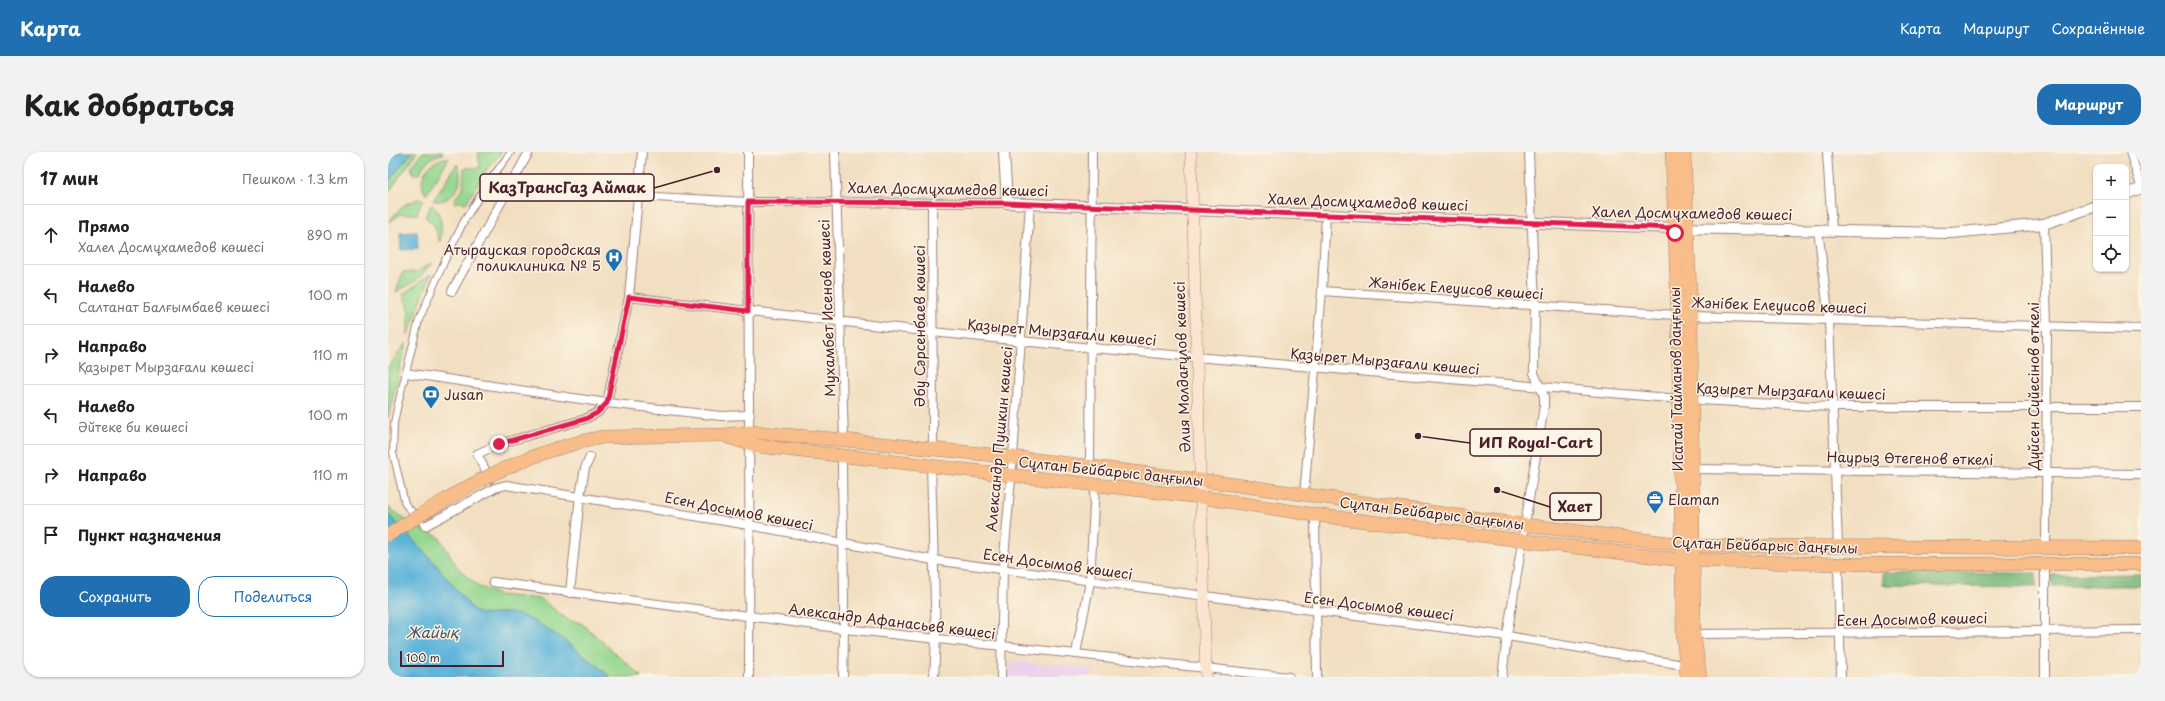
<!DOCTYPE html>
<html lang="ru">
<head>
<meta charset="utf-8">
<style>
  :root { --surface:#fff; --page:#f2f2f2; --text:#202124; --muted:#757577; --line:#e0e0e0; --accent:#1f6fb2 }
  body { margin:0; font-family:"Playpen Sans",sans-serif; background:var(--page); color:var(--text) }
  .controls { position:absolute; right:12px; top:12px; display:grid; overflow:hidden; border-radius:8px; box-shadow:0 1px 3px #0004 }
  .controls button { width:36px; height:36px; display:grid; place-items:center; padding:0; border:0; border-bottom:1px solid var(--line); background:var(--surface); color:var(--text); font:20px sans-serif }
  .scale { position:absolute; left:12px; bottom:10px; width:104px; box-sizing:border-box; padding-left:4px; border:2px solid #4a1f2b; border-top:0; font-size:11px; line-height:14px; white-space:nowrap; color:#4a1f2b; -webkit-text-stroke:3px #fcf5e5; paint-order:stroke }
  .stop { position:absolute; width:12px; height:12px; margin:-9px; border:3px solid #e11d48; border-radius:50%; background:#fff }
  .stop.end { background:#e11d48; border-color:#fff; box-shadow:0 1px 4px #0008 }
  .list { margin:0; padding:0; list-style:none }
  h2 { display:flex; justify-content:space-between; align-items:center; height:52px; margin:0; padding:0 16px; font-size:17px }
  h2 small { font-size:13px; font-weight:400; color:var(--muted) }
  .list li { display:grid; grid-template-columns:26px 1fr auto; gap:12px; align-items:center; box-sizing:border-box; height:60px; padding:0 16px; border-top:1px solid var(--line) }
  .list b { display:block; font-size:15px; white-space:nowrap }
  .list p { margin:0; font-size:13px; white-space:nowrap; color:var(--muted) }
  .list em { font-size:13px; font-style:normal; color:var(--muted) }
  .actions { display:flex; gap:8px; padding:12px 16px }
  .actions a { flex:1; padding:9px 0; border:1px solid var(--accent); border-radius:16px; text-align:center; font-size:14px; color:var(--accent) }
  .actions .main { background:var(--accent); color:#fff }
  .icon { flex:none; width:22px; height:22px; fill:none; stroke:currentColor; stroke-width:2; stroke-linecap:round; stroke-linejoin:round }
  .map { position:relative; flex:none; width:1753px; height:525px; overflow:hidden; border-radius:16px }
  header { display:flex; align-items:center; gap:24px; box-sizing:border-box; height:56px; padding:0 20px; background:var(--accent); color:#fff }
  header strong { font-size:19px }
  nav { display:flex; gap:22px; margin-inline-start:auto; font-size:14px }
  .intro { display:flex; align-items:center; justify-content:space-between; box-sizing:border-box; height:96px; padding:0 24px }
  h1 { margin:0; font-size:28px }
  .button { padding:10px 18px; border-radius:16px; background:var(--accent); color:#fff; font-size:14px; font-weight:700 }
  main { display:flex; gap:24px; padding:0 24px }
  aside { flex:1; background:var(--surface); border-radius:16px; box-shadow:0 1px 3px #0004 }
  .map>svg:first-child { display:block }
  .built { fill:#ead1ec }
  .green { fill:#95d78f; stroke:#707b5d }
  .forest { fill:#78b87a; stroke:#616c52 }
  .water { fill:#5cb4d9; stroke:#536a82 }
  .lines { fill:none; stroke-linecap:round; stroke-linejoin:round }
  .pedestrian-casing { stroke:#9e7f76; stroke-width:8 }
  .minor-casing { stroke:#9e7f76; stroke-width:10 }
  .tertiary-casing { stroke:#9e7f76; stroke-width:12 }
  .secondary-casing { stroke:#9e7f76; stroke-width:12 }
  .primary-casing { stroke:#9e7f76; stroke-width:14 }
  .pedestrian { stroke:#fff; stroke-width:6 }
  .minor { stroke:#fff; stroke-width:8 }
  .tertiary { stroke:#fff; stroke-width:10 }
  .secondary { stroke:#fce5d0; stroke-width:11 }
  .primary { stroke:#f8bd89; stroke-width:13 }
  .primary-bridge-casing { stroke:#9e7f76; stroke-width:14; stroke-linecap:butt }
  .primary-bridge { stroke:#f8bd89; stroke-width:13 }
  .route { stroke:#e11d48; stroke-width:5 }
  .labels { text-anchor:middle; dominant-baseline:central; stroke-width:3; stroke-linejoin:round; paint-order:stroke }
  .street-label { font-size:14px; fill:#4a1f2b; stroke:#fcf5e5 }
  .poi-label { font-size:14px; fill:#4a1f2b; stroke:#fcf5e5; text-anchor:start }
  .water-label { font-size:15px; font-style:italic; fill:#505368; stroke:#fcf5e5 }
  .leader { fill:none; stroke:#4a1f2b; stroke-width:1.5 }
  .callout-dot { fill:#4a1f2b; stroke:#fcf5e5; stroke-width:1.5 }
  .callout { fill:#fcf5e5; stroke:#4a1f2b; stroke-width:1.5 }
  .callout-label { font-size:15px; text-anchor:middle; font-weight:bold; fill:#4a1f2b }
</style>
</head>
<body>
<header>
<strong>Карта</strong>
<nav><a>Карта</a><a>Маршрут</a><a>Сохранённые</a></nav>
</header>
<div class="intro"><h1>Как добраться</h1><a class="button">Маршрут</a></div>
<main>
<aside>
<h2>17 мин<small>Пешком · 1.3 km</small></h2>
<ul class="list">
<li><svg class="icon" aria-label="ahead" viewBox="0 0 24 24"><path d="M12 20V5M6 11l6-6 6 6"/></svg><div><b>Прямо</b><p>Халел Досмұхамедов көшесі</p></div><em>890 m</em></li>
<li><svg class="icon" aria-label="left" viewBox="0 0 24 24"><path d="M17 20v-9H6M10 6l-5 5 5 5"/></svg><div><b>Налево</b><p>Салтанат Балғымбаев көшесі</p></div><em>100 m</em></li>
<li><svg class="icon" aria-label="right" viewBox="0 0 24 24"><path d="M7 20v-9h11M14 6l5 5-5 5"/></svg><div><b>Направо</b><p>Қазырет Мырзағали көшесі</p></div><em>110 m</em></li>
<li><svg class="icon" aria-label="left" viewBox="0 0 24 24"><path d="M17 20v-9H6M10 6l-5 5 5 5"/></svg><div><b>Налево</b><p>Әйтеке би көшесі</p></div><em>100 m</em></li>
<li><svg class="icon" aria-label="right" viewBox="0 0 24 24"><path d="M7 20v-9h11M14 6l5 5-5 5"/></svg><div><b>Направо</b></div><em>110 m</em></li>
<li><svg class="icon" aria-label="arrive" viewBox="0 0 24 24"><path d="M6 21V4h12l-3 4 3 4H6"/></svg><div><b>Пункт назначения</b></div></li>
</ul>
<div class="actions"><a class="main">Сохранить</a><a>Поделиться</a></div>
</aside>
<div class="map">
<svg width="1753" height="525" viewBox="0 0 1753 525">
  <rect width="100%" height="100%" fill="#fcf5e5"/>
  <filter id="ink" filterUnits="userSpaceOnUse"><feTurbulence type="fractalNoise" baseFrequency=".025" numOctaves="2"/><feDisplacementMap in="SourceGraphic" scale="8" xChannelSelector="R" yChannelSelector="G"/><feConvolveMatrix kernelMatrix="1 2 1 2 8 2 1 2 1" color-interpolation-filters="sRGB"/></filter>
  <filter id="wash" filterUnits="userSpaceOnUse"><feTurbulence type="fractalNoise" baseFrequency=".012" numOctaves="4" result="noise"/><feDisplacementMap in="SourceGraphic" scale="16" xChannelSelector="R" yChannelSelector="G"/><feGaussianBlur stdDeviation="0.9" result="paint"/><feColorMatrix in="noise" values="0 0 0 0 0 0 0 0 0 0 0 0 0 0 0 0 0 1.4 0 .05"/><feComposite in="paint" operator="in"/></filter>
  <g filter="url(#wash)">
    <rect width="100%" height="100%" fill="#f2dfc1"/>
    <path class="built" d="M623,509l82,7 -1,9h-82z"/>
    <g class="green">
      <path d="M24,0h5l-29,41v-11z"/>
      <path d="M35,0h20v2c-11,2 -19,8 -23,19l-6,1 -3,-7z"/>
      <path d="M90,0h24l-15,17 -21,34 -6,-2 -5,2 -1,-3 9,-12 1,-20h16z"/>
      <path d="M56,6h5l-23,37c-10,-17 2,-32 18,-37z"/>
      <path d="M69,12c9,18 -3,39 -24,37z"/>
      <path d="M30,47l6,1 -5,7 -2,7h-16l-13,8 16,-17z"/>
      <path d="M43,53c12,6 11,26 9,37l-6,-17 -9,-8z"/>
      <path d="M44,111l-15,17 -21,12 7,-20h13z"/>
      <path d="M43,122l-23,61 1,-26 -6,-15z"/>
      <path d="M18,191l-18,75v-51z"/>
      <path d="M0,355l25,18 26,12 19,31 19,18 21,9 43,4 27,21 13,3 61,54h-31l-52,-40 -42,-23 -17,-1 -17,2 -9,-4 -43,-52 -43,-45z"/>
    </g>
    <g class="forest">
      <path d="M1495,420l153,1v14l-153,-2z"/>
      <path d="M1753,422v12h-89v-11z"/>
    </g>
    <g class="water">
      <path d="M0,0h24l-24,30z"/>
      <path d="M29,80l1,17 -17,1 -1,-17z"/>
      <path d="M0,362l43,45 43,52c14,8 28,-1 43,3 28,8 70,44 94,63h-223z"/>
    </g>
  </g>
  <g filter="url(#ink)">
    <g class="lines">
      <g class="pedestrian-casing">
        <path id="pedestrian" d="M37,374l-20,-22 -12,-51 1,-30 4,-19 21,-84 26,-60 19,-39 26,-41 21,-28"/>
      </g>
      <g class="minor-casing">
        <g id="minor">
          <path d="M360,0c1,175 2,350 1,525"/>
          <path d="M447,0l9,288"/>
          <path d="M1439,0l5,78"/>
          <path d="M1742,0l11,34"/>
          <path d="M248,44l112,6 259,1"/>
          <path d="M544,51l1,246"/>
          <path d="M1656,72l3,102 -1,221"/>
          <path d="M1430,77l11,91 9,225"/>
          <path d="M64,139l77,-139"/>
          <path d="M934,139l369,25 450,13"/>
          <path d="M241,145l303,35 160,16 588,51 152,8h309"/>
          <path d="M18,221l201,30 114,13 29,-1"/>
          <path d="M454,304c0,74 4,147 1,221"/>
          <path d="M543,314l5,172 -2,39"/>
          <path d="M702,315l2,-315"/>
          <path d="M1300,317l453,5"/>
          <path d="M102,327l-13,-25 22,-10 86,-25 12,-6 10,-10 22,-106 13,-145"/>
          <path d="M916,343l18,-204 4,-76"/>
          <path d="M927,363l2,162"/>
          <path d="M37,374l70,-38 11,-3 243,40 184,35 574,76 183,30"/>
          <path d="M1450,412l3,113"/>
          <path d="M105,430l352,47 444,48"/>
          <path d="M182,441l10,-97 5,-28 5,-11"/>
          <path d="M1302,482l451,-4"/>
          <path d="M688,501l14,-71 5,-98"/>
          <path d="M613,525l2,-109 10,-111 17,-253"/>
          <path d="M1114,525l5,-41 37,-230v-10l-10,-23 1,-67 -6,-154"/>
          <path d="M1657,525v-113"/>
        </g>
      </g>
      <g class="tertiary-casing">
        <g id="tertiary">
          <path d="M616,0l3,51 23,1 645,24 277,5 92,-9 52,-18"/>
          <path d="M1738,42l15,-6"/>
        </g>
      </g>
      <g class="secondary-casing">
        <path id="secondary" d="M803,0l15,525"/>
      </g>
      <g class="primary-casing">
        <g id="primary">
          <path d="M1284,0l6,163 5,319 4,43"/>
          <path d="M1296,0l7,164 3,318 6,43"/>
          <path d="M215,285l121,-2 26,-3 94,8 169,17 187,23 325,45 168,21 448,2"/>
          <path d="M339,285l31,9 443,51 114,18 366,45 157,4h303"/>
        </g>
      </g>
      <use href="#pedestrian" class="pedestrian"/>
      <use href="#minor" class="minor"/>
      <use href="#tertiary" class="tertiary"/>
      <use href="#secondary" class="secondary"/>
      <use href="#primary" class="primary"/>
      <g class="primary-bridge-casing">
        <path id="primary-bridge" d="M0,383c70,-44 132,-83 215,-98"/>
      </g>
      <use href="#primary-bridge" class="primary-bridge"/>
    </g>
  </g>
  <g class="lines" filter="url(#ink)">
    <path class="route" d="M111,292l86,-25 12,-6 10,-10 22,-106 119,14v-109l258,1 669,25v5"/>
  </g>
  <defs>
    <g id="hospital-pin" transform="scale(0.9)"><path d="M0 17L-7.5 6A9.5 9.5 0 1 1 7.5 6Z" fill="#1f6fb2" stroke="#fcf5e5"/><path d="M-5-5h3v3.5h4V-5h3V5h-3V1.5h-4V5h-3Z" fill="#fff"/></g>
    <g id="bank-pin" transform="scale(0.9)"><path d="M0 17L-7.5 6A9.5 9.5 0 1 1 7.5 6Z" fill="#1f6fb2" stroke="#fcf5e5"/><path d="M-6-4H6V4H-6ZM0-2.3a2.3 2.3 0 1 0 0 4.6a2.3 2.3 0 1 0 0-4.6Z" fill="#fff"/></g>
    <g id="office-pin" transform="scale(0.9)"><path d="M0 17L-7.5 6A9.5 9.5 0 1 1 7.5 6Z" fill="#1f6fb2" stroke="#fcf5e5"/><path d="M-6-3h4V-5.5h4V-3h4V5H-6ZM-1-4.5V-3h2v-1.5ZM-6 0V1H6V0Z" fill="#fff"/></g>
  </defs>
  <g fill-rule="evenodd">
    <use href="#hospital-pin" x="226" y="105"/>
    <use href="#bank-pin" x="43" y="242"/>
    <use href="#office-pin" x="1267" y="347"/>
  </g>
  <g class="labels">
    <g class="street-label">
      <text transform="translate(560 37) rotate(1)">Халел Досмұхамедов көшесі</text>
      <text transform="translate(980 50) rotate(2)">Халел Досмұхамедов көшесі</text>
      <text transform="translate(1304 61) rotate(1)">Халел Досмұхамедов көшесі</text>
      <text transform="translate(1068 136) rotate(4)">Жәнібек Елеуисов көшесі</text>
      <text transform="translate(1391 153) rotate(2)">Жәнібек Елеуисов көшесі</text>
      <text transform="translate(439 156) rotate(-92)">Мухамбет Исенов көшесі</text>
      <text transform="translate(531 174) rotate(-90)">Әбу Сәрсенбаев көшесі</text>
      <text transform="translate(674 180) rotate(5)">Қазырет Мырзағали көшесі</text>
      <text transform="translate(997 209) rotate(5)">Қазырет Мырзағали көшесі</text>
      <text transform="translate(794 215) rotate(-92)">Әлия Молдағұлов көшесі</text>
      <text transform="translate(1288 227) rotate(-91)">Исатай Тайманов даңғылы</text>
      <text transform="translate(1645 234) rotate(-90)">Дүйсен Сүйесінов өткелі</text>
      <text transform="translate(1403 239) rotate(2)">Қазырет Мырзағали көшесі</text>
      <text transform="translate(611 287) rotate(-85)">Александр Пушкин көшесі</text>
      <text transform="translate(1522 306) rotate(1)">Наурыз Өтегенов өткелі</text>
      <text transform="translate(723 319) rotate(6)">Сұлтан Бейбарыс даңғылы</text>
      <text transform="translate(351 359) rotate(11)">Есен Досымов көшесі</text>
      <text transform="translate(1044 361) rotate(7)">Сұлтан Бейбарыс даңғылы</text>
      <text transform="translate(1377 393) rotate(2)">Сұлтан Бейбарыс даңғылы</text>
      <text transform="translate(670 412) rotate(8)">Есен Досымов көшесі</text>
      <text transform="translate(991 454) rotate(7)">Есен Досымов көшесі</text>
      <text transform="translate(1524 467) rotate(-1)">Есен Досымов көшесі</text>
      <text transform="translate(504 469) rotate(7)">Александр Афанасьев көшесі</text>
    </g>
    <g class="poi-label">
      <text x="213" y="97" text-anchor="end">Атырауская городская<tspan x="213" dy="16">поликлиника № 5</tspan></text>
      <text x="56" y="242">Jusan</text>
      <text x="1280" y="347">Elaman</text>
    </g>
    <g class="water-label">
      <text x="44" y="479">Жайық</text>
    </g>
  </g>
  <path class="leader" d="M329 18L266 36M1030 284L1082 291M1109 338L1162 355"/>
  <g class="callout-dot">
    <circle cx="329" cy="18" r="4"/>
    <circle cx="1030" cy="284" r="4"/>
    <circle cx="1109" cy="338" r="4"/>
  </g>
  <g class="callout">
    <rect x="92" y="22" width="174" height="27" rx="4"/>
    <rect x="1082" y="277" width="131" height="27" rx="4"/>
    <rect x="1162" y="341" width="51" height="27" rx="4"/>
  </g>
  <g class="callout-label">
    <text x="179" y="41">КазТрансГаз Аймак</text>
    <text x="1148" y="296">ИП Royal-Cart</text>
    <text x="1187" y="360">Хает</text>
  </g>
</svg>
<div class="controls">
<button>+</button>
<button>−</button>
<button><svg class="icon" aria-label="locate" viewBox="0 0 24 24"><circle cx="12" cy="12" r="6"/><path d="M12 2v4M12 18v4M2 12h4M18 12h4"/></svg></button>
</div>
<div class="scale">100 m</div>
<div class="stop" style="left:1287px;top:81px"></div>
<div class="stop end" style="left:111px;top:292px"></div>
</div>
</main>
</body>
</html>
